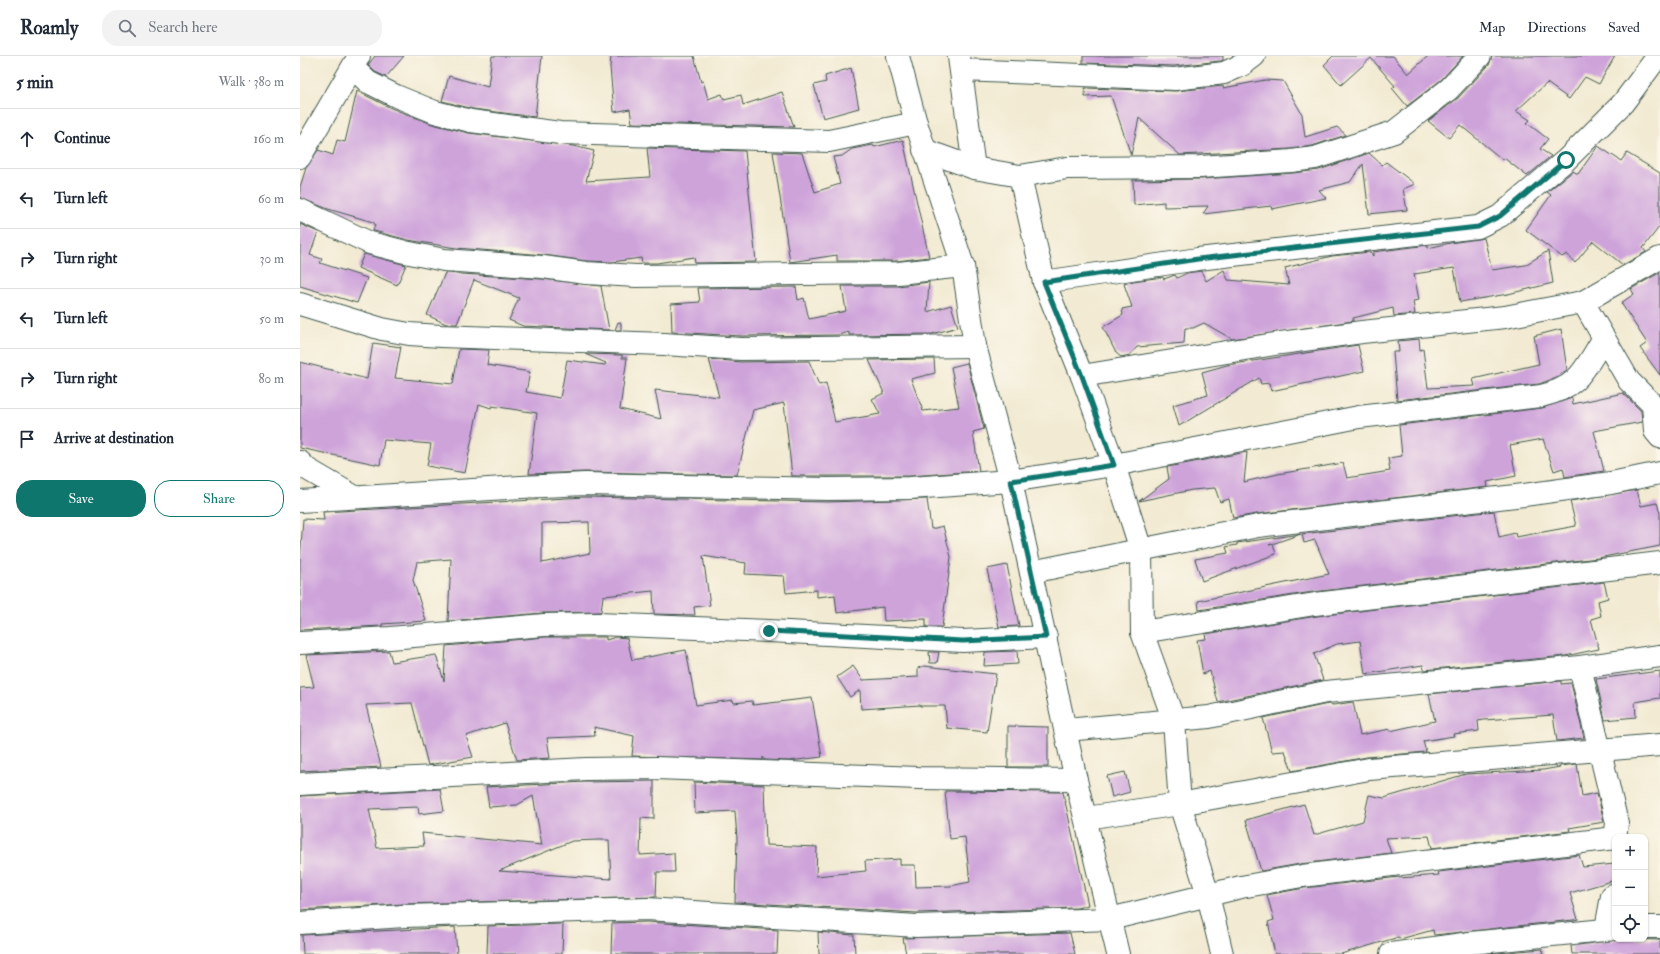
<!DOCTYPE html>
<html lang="en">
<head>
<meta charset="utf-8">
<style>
  :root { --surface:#fff; --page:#f2f2f3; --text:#1f2937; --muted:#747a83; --line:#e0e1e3; --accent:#0f766e }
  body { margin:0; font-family:"IM FELL Double Pica",serif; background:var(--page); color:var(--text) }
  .controls { position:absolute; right:12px; bottom:12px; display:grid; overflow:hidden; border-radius:8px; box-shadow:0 1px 3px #0004 }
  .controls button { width:36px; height:36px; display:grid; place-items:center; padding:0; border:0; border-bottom:1px solid var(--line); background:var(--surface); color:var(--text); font:20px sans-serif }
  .stop { position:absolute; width:12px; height:12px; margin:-9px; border:3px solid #0f766e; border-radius:50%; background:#fff }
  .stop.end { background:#0f766e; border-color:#fff; box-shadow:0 1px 4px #0008 }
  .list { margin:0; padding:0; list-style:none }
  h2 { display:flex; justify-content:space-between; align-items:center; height:52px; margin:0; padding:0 16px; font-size:17px }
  h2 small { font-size:13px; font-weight:400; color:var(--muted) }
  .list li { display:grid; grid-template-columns:26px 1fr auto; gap:12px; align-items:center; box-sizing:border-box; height:60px; padding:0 16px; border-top:1px solid var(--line) }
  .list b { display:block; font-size:15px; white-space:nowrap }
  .list em { font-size:13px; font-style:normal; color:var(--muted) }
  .actions { display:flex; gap:8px; padding:12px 16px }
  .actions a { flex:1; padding:9px 0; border:1px solid var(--accent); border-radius:16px; text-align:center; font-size:14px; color:var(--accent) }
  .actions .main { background:var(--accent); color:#fff }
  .icon { flex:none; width:22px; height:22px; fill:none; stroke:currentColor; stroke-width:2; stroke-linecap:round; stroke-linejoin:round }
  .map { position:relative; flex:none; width:1360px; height:898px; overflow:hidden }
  header { display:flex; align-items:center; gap:24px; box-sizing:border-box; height:56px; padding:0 20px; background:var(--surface); border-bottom:1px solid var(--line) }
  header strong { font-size:19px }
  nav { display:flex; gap:22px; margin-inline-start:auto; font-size:14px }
  .search { width:280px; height:36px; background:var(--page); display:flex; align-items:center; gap:10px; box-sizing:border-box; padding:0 14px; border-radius:16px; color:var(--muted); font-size:15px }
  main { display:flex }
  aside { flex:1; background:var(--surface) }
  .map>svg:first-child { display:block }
  .building { fill:#cea3da; fill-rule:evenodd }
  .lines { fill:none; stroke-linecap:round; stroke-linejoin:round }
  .minor-casing { stroke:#3f574c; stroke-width:24 }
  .minor { stroke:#fff; stroke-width:22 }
  .route { stroke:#0f766e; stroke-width:5 }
</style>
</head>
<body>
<header>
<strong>Roamly</strong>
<div class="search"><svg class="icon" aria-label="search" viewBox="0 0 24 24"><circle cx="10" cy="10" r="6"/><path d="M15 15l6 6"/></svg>Search here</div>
<nav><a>Map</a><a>Directions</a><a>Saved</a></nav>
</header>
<main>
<aside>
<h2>5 min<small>Walk · 380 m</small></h2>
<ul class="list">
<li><svg class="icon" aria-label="ahead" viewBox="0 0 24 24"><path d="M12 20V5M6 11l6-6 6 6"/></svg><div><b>Continue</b></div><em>160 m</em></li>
<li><svg class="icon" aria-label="left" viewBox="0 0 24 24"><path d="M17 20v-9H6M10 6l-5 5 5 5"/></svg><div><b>Turn left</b></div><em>60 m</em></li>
<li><svg class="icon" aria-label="right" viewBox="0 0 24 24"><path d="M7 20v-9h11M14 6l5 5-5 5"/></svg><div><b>Turn right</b></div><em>30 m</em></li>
<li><svg class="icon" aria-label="left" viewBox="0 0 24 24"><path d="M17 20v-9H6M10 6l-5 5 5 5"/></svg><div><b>Turn left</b></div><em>50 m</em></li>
<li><svg class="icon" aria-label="right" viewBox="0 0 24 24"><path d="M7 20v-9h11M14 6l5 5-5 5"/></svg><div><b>Turn right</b></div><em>80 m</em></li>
<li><svg class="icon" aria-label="arrive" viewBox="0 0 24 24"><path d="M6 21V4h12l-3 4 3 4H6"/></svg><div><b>Arrive at destination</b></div></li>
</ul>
<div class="actions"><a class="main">Save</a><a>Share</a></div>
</aside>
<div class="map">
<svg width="1360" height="898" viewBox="0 0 1360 898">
  <rect width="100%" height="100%" fill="#fbf7ec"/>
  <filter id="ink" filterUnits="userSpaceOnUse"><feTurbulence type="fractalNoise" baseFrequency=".025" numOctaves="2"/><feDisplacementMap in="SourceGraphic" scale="8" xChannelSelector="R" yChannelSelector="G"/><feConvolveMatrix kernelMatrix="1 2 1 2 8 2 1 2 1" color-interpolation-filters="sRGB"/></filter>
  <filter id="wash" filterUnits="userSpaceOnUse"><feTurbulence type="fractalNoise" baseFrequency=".012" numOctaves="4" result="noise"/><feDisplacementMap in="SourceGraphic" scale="16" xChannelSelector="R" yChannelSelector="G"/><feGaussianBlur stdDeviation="0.9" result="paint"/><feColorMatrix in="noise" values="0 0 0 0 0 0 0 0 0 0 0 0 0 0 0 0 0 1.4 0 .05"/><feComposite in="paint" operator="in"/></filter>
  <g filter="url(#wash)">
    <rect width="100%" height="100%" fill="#f2ead2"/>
    <g id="blocks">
      <g class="building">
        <path d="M75,0h29l-18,21 -11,-5 -7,-7z"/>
        <path d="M192,0h50l-7,61 -62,-8 -31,-8 7,-25 39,11z"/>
        <path d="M311,0h83l7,26 2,-1 5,18 14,-5 2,5 17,-4 2,10 39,-13 12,35 -162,-4 -2,-14 -16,3 -4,-45z"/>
        <path d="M783,0h140v4l-2,1 -47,5 -91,-3z"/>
        <path d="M1033,0h60l15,18 20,-18h35l-22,24 -34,26 -15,-18 3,-2 -24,-28 -30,27 -17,-20z"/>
        <path d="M1192,0h123l-16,28 -14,-7 -16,22 -22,-16 -31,28 14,9 -3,3 21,16 -8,10 11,7 -24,20 -23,-18 -1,2 -43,-35 -11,13 -21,-17 30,-23 31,-33z"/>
        <path d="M551,12l8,40 -36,10 -9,-33 12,-3 -1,-6z"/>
        <path d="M965,24l18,1 19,33 3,23 32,-10 9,8 -34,11 -22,3 -110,6 -41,-37 -8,37 -20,-59 -26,1v-9l91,3 47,-5v2z"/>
        <path d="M57,35l34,17 41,16 37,9 104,13 21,5 -8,30 64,-4 -3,-29 98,3 11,111 -61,1 -1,-6 -37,6h-15l-1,-5 -29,4 -25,-1 -43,-6 -88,-7 -48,-8 -34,-9h-1l2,-7 -2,-2 -45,-13 -28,-11v-11l6,-19 12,-18 15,5 4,-15 8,2z"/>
        <path d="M603,84l26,117 -32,4h-60v-6l-47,7 -17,-110 29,1 13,39 25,-8 -7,-27 9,-1 10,-7 21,-4 1,2z"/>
        <path d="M1298,90l23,15 6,-8 33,20v53l-17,22 3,4 -23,13 -30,-24 -18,22 -8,-9 -5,3 -36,-27 25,-35 -4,-3 26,-21 5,3z"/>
        <path d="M1069,97l13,12 4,-3 29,22 -12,5 4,21 -38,4 -6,-50 -13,18 -31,8 7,8 -54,11 -1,-3 -68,8 5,-8 -44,1v-5l-30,3 -1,-25 68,-1 92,-6 26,-3z"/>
        <path d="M0,168l18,8 -8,23 12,4 -2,4 47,15 -10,25 -57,-17z"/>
        <path d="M1184,182l8,32 33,-5 23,-14 5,32 -45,11 -48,8 -6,-34 -40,6 5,26 -6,1 2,13 -21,2 -1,-8 -40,10v3l-121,18 -28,-16 -11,5h-8l-1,15 -47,4 -7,8 -9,2 -5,-4 -13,-26 20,-12 -1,-6 10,-2 -8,-23 9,-3 30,-4 1,2 11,-4 2,3 10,-5 14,-2 5,10 18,-11 4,10 61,5 -4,-17 47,-12 38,-4 3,4v-4l55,-7v3l22,-5z"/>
        <path d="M64,198l42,11 -9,20 -39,-17z"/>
        <path d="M145,217l97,6 59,7 8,44 -86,-4 -14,-6 10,-22 -45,-18 -17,44h-11l-19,-9z"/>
        <path d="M1359,217l1,2v100l-20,-27 7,-5 -26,-40 13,-9 -3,-5z"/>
        <path d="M629,226l-2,30 24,-7 7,22 -26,7 -83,1v-3l-11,3 -97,1 -69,-4 -1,-28 29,-2 -2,-14 98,-1 2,13 6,-2 5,21 37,-8 -4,-25h56z"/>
        <path d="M318,266l3,1v7h-6z"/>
        <path d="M1261,273l6,41 -17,10 -11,4 -142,16 -4,-48h6l-1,-11 21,-2 1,11 3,-1 5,39 47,-2 -2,-7 66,-15 -5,-28z"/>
        <path d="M73,287l28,4 -6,31 58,6 6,-35 30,1 -2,15 43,7 -4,20 34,6 7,-38 38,5 1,-2 -21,-9 37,1v3h5l-7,51 41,10 -6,-29 64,7 -10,-38 32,3 68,-1 10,24 7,-2 9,39 45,-8 -8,-15 12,-6 -15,-33 65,-1 1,14 -24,6 12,32 36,-4 -8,-40 16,-4 17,66 -11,3 6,39 -70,5h-117l-8,-73 -31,7 -16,65 -152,-3 -56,2 8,-61 -45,-7 -1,2 -12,-4 -14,69 -38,-7 4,-22 -47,-4 -4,25 -80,-17v-86l67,17z"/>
        <path d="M1058,289l6,26 -93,20 -2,-8 -8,1 -2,-6 -80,48 -6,-21 35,-10 -6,-23 25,-7z"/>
        <path d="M1323,337l18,18 1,11 -48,9 10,40 -39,6 -2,-9 -9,3 -11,-32 -33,6 6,31 -29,6 1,5 -231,27 -24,4 -4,-19 -9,3 -5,-14 -23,2 -53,11 30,-22 -2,-12 80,-15 -3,30 34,-8 65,-11 4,15 43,-7 -2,-13 14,-2 -3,-31 143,-17 30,-10 1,6z"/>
        <path d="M1337,434l4,16 16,-3 3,10v33l-62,12 -285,34 -114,18 -1,-9 131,-27 -14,-34 -11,3 -2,-9 192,-23 5,26 16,-4 1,4 60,-11 -6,-25z"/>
        <path d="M285,441l243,5 99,-3 4,30 12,-3 8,31 -9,70h-16v-8l-42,2 -1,-14 -46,6 -2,-18 -18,2v-7l-31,3 -2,-17 -39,-2 1,-11 -43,-7 7,49 -16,2 1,8 -41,-1 -1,-23 -50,5 -2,16 -58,1 -95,8 3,-62 -34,3 -4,18 13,41 -44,3v2l-82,4v-69l3,-42 21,1 -1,-8zM289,466l1,31 -48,10v-40z"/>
        <path d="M1001,478l-32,11 4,-1 3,10 -74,27 -7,-22 33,-6 -2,-6 11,-2v-2z"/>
        <path d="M707,509l12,61 -20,1 -12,-58z"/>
        <path d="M1304,526l4,16 -10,3 3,15 -10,3 8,30 -34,7 -141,14 -1,-5 -58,9 -5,-33 -23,3 -23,10 9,26 -105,22 -8,-31 -7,3 -6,-34 9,-1 -1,-5 112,-18z"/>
        <path d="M245,581h61v3l10,-3 11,1 5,22 54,-10 10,55 37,-5 1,3 18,-2 1,4 59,-7 10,59 -33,4 -24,-1 -2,-3v3l-131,-4 2,-20 -40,-9 1,9 -48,2 3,20 -33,2 -12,-37 -39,13 7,21 -45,8 -16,-62 -46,2 15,62 -81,4v-83l14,-1 -8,-32 83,-4 3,11 44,-7 8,26 2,-35z"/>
        <path d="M717,595l1,13 -34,2 1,-14z"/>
        <path d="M629,596h10l-2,11h-7z"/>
        <path d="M553,610l10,14 55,-3v-9l6,-2 72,8 -9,58 -40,-4 -2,-22h-25v-1l-59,4 -1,-19 -10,7 -13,-20z"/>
        <path d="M1360,615v27l-25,4 1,15 -31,3 -9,-41z"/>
        <path d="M1261,625v3l10,-1 13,55 -27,3 -4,-26 -69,5 -6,1 1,10 -26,3 1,2 -31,5 3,11 -59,5 -75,14 -7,-20 -13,1 -9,-34 65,-14 5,1 20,-3 7,33 30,-6v2l45,-10 -6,-27z"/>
        <path d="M708,670l40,1v40h-40z"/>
        <path d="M1277,708l5,32 15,-3 7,29 -35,6 1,3 -138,17 -3,-12 -43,2 5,15 -91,11 -39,7 -15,-51 58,-16 10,31 49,-14 6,-26 15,3 82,-24 77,-4 17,-3v-1z"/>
        <path d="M825,716l5,20 -18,5 -5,-21z"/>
        <path d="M354,725v38l-13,-1 -1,37 34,-2 1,19h-18l-1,25 -252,7 -104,6v-114l140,-7 4,22 -25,3 -1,-7 -49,2 8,39 47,-2 -2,-13 120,12 -9,-49 -16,9 -28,2 -3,-20 100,-5zM298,784h11l2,39 -112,-8 73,-30z"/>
        <path d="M394,726l70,3 2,60 51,2 -1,29 50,-5 -1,-10 35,-2v6h15l1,22 34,-1 20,-4 -5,-45 -15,2 -5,-48 118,1 25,113 -11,3 -160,5 -182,-11 2,-63 -2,-28 -40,2z"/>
        <path d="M1279,799l4,12 32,-3v16l-45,13 8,26 -5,1 -139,15 -1,-5 -33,9 -1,-2 -58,17h-66l-7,-32 6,-2 -7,-25 37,-7 95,-11v1l40,-3 -1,-3z"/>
        <path d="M347,866l131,8 -1,24h-166l1,-31z"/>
        <path d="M263,868l-1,30h-75l1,-28z"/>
        <path d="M155,871l2,27h-154l-1,-19z"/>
        <path d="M518,876l36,3 1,19h-36z"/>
        <path d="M770,877l5,21h-169l-3,-16z"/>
        <path d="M1322,883l38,1v14h-88l-1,-8z"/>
        <path d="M1242,893l2,5h-58z"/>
      </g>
    </g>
  </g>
  <g filter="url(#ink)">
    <use href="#blocks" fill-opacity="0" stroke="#3f574c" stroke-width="1"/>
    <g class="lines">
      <g class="minor-casing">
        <g id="minor">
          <path d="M598,0l18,67 47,143 12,80 36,135 65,299 42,174"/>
          <path d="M1180,0l-31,33 -55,43 -79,26 -24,3 -91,6 -133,1 -47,8 24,106 38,94 32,89 27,85 1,82 173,-28 345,-41"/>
          <path d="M659,1l15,111"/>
          <path d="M53,12l15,14 28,14 39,16 36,9 89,12 269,8 87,-18"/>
          <path d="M661,14l214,9 49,-6 18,-8 12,-9"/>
          <path d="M624,94l50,18 46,8"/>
          <path d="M0,101l59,-101"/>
          <path d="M0,154l70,33 35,9 39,8 99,7 43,6 50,3 262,-3 65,-7"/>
          <path d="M1360,202l-77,44 46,79 24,24 2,26 5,6"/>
          <path d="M744,226l154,-23 280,-32 22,-11 66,-56 57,-57 35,-47"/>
          <path d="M0,248l82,25 27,5 32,2 223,8 77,5 234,-3"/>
          <path d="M782,320l199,-33 81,-11 143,-15 78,-15"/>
          <path d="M0,406l7,7 48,28"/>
          <path d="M0,445l221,-14 64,-3 243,5 82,-1 101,-7 103,-16 245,-48 182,-21c39,-9 43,-27 63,-58"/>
          <path d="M731,516l227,-46 266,-31 87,-12 49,-10"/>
          <path d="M842,576l32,89 6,83 28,91 14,59"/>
          <path d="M0,587l90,-5 154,-13 54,-1 171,7 194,10 83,-4"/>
          <path d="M1280,611l37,156 -2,16"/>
          <path d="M766,674l143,-13 117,-25 254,-25 80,-11"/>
          <path d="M0,728l286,-15 70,-1 262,10 158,2"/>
          <path d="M786,762l94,-14 189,-35 291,-24"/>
          <path d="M0,867l104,-7 243,-7 270,17 193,-7 131,-32 61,-11 313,-38"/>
          <path d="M1345,871h15"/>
          <path d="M1306,873l6,-33 3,-2"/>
          <path d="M1091,898l79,-11 145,-14"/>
        </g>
      </g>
      <use href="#minor" class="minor"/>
    </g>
  </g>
  <g class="lines" filter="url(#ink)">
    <path class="route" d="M469,575l194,10 83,-4 -35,-156 103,-16 -32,-89 -38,-94 154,-23 280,-32 22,-11 66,-56"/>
  </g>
</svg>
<div class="controls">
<button>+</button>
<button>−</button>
<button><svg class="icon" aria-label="locate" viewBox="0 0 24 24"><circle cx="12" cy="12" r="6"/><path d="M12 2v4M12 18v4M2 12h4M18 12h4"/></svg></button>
</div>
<div class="stop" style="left:1266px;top:104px"></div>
<div class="stop end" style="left:469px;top:575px"></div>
</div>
</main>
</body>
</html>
